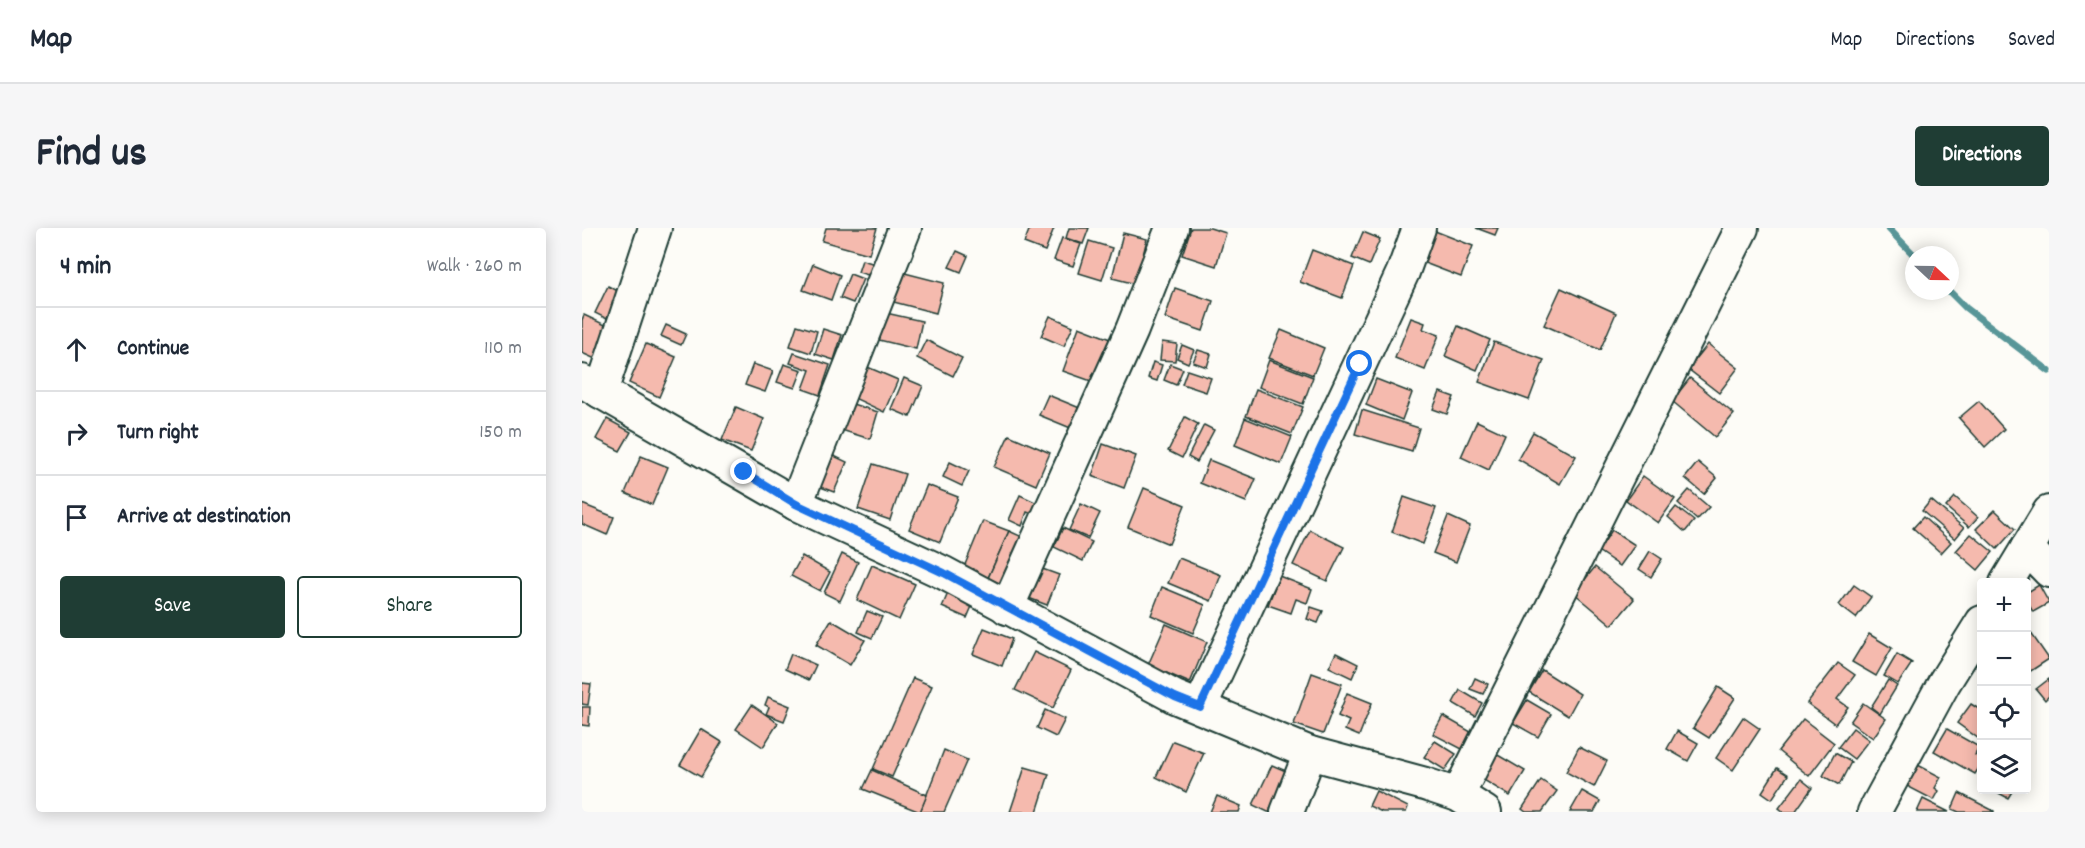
<!DOCTYPE html>
<html lang="en">
<head>
<meta charset="utf-8">
<style>
  :root { --surface:#fff; --page:#f6f6f7; --text:#1f2937; --muted:#747a83; --line:#e0e1e3; --accent:#1f3d34 }
  body { margin:0; font-family:Dekko,sans-serif; background:var(--page); color:var(--text) }
  .controls { position:absolute; right:18px; bottom:18px; display:grid; overflow:hidden; border-radius:6px; box-shadow:0 3px 15px #0003 }
  .controls button { width:54px; height:54px; display:grid; place-items:center; padding:0; border:0; border-bottom:2px solid var(--line); background:var(--surface); color:var(--text); font:30px sans-serif }
  .compass { position:absolute; left:1323px; top:18px; width:54px; height:54px; border-radius:50%; background:var(--surface); box-shadow:0 3px 15px #0003; rotate:112deg }
  .stop { position:absolute; width:18px; height:18px; margin:-14px; border:4px solid #1a73e8; border-radius:50%; background:#fff }
  .stop.end { background:#1a73e8; border-color:#fff; box-shadow:0 2px 6px #0008 }
  .list { margin:0; padding:0; list-style:none }
  h2 { display:flex; justify-content:space-between; align-items:center; height:78px; margin:0; padding:0 24px; font-size:26px }
  h2 small { font-size:20px; font-weight:400; color:var(--muted) }
  .list li { display:grid; grid-template-columns:39px 1fr auto; gap:18px; align-items:center; box-sizing:border-box; height:84px; padding:0 24px; border-top:2px solid var(--line) }
  .list b { display:block; font-size:22px; white-space:nowrap }
  .list em { font-size:20px; font-style:normal; color:var(--muted) }
  .actions { display:flex; gap:12px; padding:18px 24px }
  .actions a { flex:1; padding:14px 0; border:2px solid var(--accent); border-radius:6px; text-align:center; font-size:21px; color:var(--accent) }
  .actions .main { background:var(--accent); color:#fff }
  .icon { flex:none; width:33px; height:33px; fill:none; stroke:currentColor; stroke-width:2; stroke-linecap:round; stroke-linejoin:round }
  .map { position:relative; flex:none; width:1467px; height:584px; overflow:hidden; border-radius:6px }
  header { display:flex; align-items:center; gap:36px; box-sizing:border-box; height:84px; padding:0 30px; background:var(--surface); border-bottom:2px solid var(--line) }
  header strong { font-size:28px }
  nav { display:flex; gap:33px; margin-inline-start:auto; font-size:21px }
  .intro { display:flex; align-items:center; justify-content:space-between; box-sizing:border-box; height:144px; padding:0 36px }
  h1 { margin:0; font-size:42px }
  .button { padding:15px 27px; border-radius:6px; background:var(--accent); color:#fff; font-size:21px; font-weight:700 }
  main { display:flex; gap:36px; padding:0 36px }
  aside { flex:1; background:var(--surface); border-radius:6px; box-shadow:0 3px 15px #0003 }
  .map>svg:first-child { display:block }
  .lines { fill:none; stroke-linecap:round; stroke-linejoin:round }
  .stream { stroke:#599698; stroke-width:7 }
  .building { fill:#f5baae; stroke:#1f3d34; stroke-width:1.5 }
  .minor-casing { stroke:#1f3d34; stroke-width:36 }
  .minor { stroke:#fdfcf7; stroke-width:32 }
  .route { stroke:#1a73e8; stroke-width:8 }
</style>
</head>
<body>
<header>
<strong>Map</strong>
<nav><a>Map</a><a>Directions</a><a>Saved</a></nav>
</header>
<div class="intro"><h1>Find us</h1><a class="button">Directions</a></div>
<main>
<aside>
<h2>4 min<small>Walk · 260 m</small></h2>
<ul class="list">
<li><svg class="icon" aria-label="ahead" viewBox="0 0 24 24"><path d="M12 20V5M6 11l6-6 6 6"/></svg><div><b>Continue</b></div><em>110 m</em></li>
<li><svg class="icon" aria-label="right" viewBox="0 0 24 24"><path d="M7 20v-9h11M14 6l5 5-5 5"/></svg><div><b>Turn right</b></div><em>150 m</em></li>
<li><svg class="icon" aria-label="arrive" viewBox="0 0 24 24"><path d="M6 21V4h12l-3 4 3 4H6"/></svg><div><b>Arrive at destination</b></div></li>
</ul>
<div class="actions"><a class="main">Save</a><a>Share</a></div>
</aside>
<div class="map">
<svg width="1467" height="584" viewBox="0 0 1467 584">
  <rect width="100%" height="100%" fill="#fdfcf7"/>
  <filter id="ink" filterUnits="userSpaceOnUse"><feTurbulence type="fractalNoise" baseFrequency=".0167" numOctaves="2"/><feDisplacementMap in="SourceGraphic" scale="12" xChannelSelector="R" yChannelSelector="G"/><feConvolveMatrix kernelMatrix="1 2 1 2 8 2 1 2 1" color-interpolation-filters="sRGB"/></filter>
  <g filter="url(#ink)">
    <g class="lines">
      <g class="stream">
        <path d="M1306,0l26,27"/>
        <path d="M1367,63l17,17 83,63"/>
      </g>
    </g>
    <g class="building">
      <path d="M244,0h51l-8,26 -47,-13z"/>
      <path d="M448,0h24l-9,23 -21,-8z"/>
      <path d="M487,0h20l-6,16 -17,-6z"/>
      <path d="M609,0h19l16,5 -10,33 -34,-11z"/>
      <path d="M894,0h22l-3,7z"/>
      <path d="M853,3l38,15 -12,31 -39,-15z"/>
      <path d="M781,4l17,7 -11,26 -17,-7z"/>
      <path d="M541,5l24,6 -11,45 -24,-6z"/>
      <path d="M480,10l19,6 -8,22 -19,-6z"/>
      <path d="M507,13l23,7 -10,32 -23,-7z"/>
      <path d="M730,22l42,16 -12,32 -42,-16z"/>
      <path d="M375,23l11,5 -7,16 -12,-5z"/>
      <path d="M280,32l23,7 -4,12 -23,-7z"/>
      <path d="M231,36l27,11 -9,25 -28,-10z"/>
      <path d="M311,42l51,13 -8,30 -50,-13z"/>
      <path d="M268,46l13,5 -10,24 -13,-5z"/>
      <path d="M26,58l20,10 -13,27 -20,-10z"/>
      <path d="M593,60l38,13 -10,30 -38,-13z"/>
      <path d="M979,60l55,25 -16,37 -56,-25z"/>
      <path d="M304,85l36,8 -6,28 -37,-9z"/>
      <path d="M2,87l34,16 -16,31 -20,-9v-33z"/>
      <path d="M468,88l23,10 -9,20 -23,-10z"/>
      <path d="M829,90l14,5 -2,6 16,6 -14,35 -30,-12z"/>
      <path d="M84,97l20,9 -5,11 -20,-9z"/>
      <path d="M215,97l20,6 -6,22 -21,-7z"/>
      <path d="M876,98l32,14 -13,30 -32,-14z"/>
      <path d="M497,99l31,12 -16,43 -31,-11z"/>
      <path d="M241,101l19,6 -8,25 -19,-6z"/>
      <path d="M699,102l43,18 -11,27 -44,-17z"/>
      <path d="M344,112l36,18 -9,18 -36,-18z"/>
      <path d="M580,114l15,2 -2,17 -15,-1z"/>
      <path d="M912,114l50,18 -15,40 -50,-18z"/>
      <path d="M64,116l30,13 -17,40 -30,-14z"/>
      <path d="M1126,116l30,24 -19,25 -31,-24z"/>
      <path d="M600,117l12,5 -6,13 -11,-5z"/>
      <path d="M616,122l13,4 -4,13 -14,-5z"/>
      <path d="M212,125l36,12 -10,30 -17,-6 7,-19 -20,-7z"/>
      <path d="M687,132l44,17 -10,27 -44,-17z"/>
      <path d="M571,134l9,3 -5,16 -9,-3z"/>
      <path d="M171,136l20,7 -8,21 -20,-7z"/>
      <path d="M202,136l18,6 -7,18 -18,-6z"/>
      <path d="M588,136l13,5 -7,16 -12,-5z"/>
      <path d="M283,138l33,14 -14,32 -32,-15z"/>
      <path d="M605,142l24,8 -5,14 -24,-8z"/>
      <path d="M322,150l19,8 -13,31 -19,-8z"/>
      <path d="M1108,150l44,36 -19,23 -43,-36z"/>
      <path d="M794,151l36,14 -10,27 -36,-15z"/>
      <path d="M674,161l47,18 -11,27 -46,-18z"/>
      <path d="M858,164l14,5 -7,17 -14,-5z"/>
      <path d="M466,167l39,16 -9,20 -39,-16z"/>
      <path d="M261,173l35,11 -8,27 -35,-11z"/>
      <path d="M1397,173l25,28 -19,18 -26,-29z"/>
      <path d="M154,179l28,12 -13,32 -29,-11z"/>
      <path d="M780,182l57,18 -7,23 -57,-17z"/>
      <path d="M603,189l13,7 -16,34 -14,-7z"/>
      <path d="M663,190l47,19 -11,27 -46,-19z"/>
      <path d="M25,191l24,13 -11,19 -24,-12z"/>
      <path d="M895,193l28,13 -16,36 -28,-13z"/>
      <path d="M622,197l10,5 -17,32 -9,-5z"/>
      <path d="M951,204l43,24 -16,28 -42,-25z"/>
      <path d="M427,207l41,18 -14,32 -42,-18z"/>
      <path d="M521,216l33,12 -12,32 -32,-12z"/>
      <path d="M250,227l15,7 -13,30 -16,-6z"/>
      <path d="M59,228l27,11 -16,38 -27,-12z"/>
      <path d="M627,232l47,19 -10,23 -46,-19z"/>
      <path d="M368,234l19,9 -7,15 -19,-9z"/>
      <path d="M1116,234l19,16 -13,16 -19,-16z"/>
      <path d="M291,236l32,10 -15,46 -32,-11z"/>
      <path d="M1061,248l32,23 -17,24 -32,-23z"/>
      <path d="M345,257l31,12 -18,45 -31,-13z"/>
      <path d="M562,260l41,17 -16,39 -41,-17z"/>
      <path d="M1107,262l20,17 -12,13 -19,-17z"/>
      <path d="M438,267l22,10 -5,11 -10,-4 -5,14 -13,-6z"/>
      <path d="M822,269l32,11 -13,36 -31,-12z"/>
      <path d="M1373,269l23,20 -9,10 -23,-20z"/>
      <path d="M1349,272l33,28 -9,11 -33,-28z"/>
      <path d="M0,276l32,13 -7,18 -25,-11z"/>
      <path d="M499,276l19,9 -12,25 -19,-8z"/>
      <path d="M1094,279l18,14 -9,11 -17,-15z"/>
      <path d="M1413,282l20,19 -18,20 -21,-20z"/>
      <path d="M866,288l22,10 -14,36 -23,-9z"/>
      <path d="M1341,289l28,25 -10,11 -28,-25z"/>
      <path d="M401,293l26,10 -21,47 -24,-11z"/>
      <path d="M481,300l29,14 -9,19 -29,-14z"/>
      <path d="M728,302l34,17 -17,34 -34,-16z"/>
      <path d="M1030,302l23,15 -15,21 -22,-15z"/>
      <path d="M427,303l22,10 -21,47 -22,-10z"/>
      <path d="M1389,306l22,18 -15,18 -22,-19z"/>
      <path d="M1068,323l12,8 -11,18 -12,-8z"/>
      <path d="M260,326l16,8 -18,39 -16,-8z"/>
      <path d="M220,328l28,16 -10,19 -29,-15z"/>
      <path d="M597,330l42,17 -10,26 -43,-18z"/>
      <path d="M290,337l43,19 -16,36 -42,-20z"/>
      <path d="M455,339l22,8 -12,30 -21,-8z"/>
      <path d="M1013,339l39,32 -22,26 -38,-32z"/>
      <path d="M697,348l33,13 -5,14 -11,-4 -5,14 -23,-8z"/>
      <path d="M1272,357l17,12 -15,21 -17,-13z"/>
      <path d="M1457,357l10,18 -16,9 -7,-12v-7z"/>
      <path d="M580,359l43,18 -12,28 -42,-18z"/>
      <path d="M366,365l25,11 -6,14 -25,-11z"/>
      <path d="M729,379l12,4 -5,12 -11,-4z"/>
      <path d="M285,383l15,6 -10,21 -14,-6z"/>
      <path d="M249,392l34,20 -15,25 -34,-20z"/>
      <path d="M584,396l41,18 -17,41 -42,-18z"/>
      <path d="M1444,398l23,33 -23,15z"/>
      <path d="M402,400l28,11 -10,27 -29,-12z"/>
      <path d="M1287,406l23,14 -16,28 -24,-14z"/>
      <path d="M452,424l37,18 -18,38 -38,-18z"/>
      <path d="M754,425l22,11 -6,14 -23,-11z"/>
      <path d="M209,426l25,11 -7,15 -24,-11z"/>
      <path d="M1315,426l15,9 -14,21 -14,-8z"/>
      <path d="M1256,435l17,12 -18,24 11,8 -13,17 -28,-21z"/>
      <path d="M960,442l38,24 -12,22 -39,-24z"/>
      <path d="M730,445l30,11 -19,50 -29,-10z"/>
      <path d="M331,450l19,8 -40,91 -19,-8z"/>
      <path d="M893,450l13,6 -5,10 -13,-5z"/>
      <path d="M1467,451v17l-4,4 -9,-11z"/>
      <path d="M1306,452l9,6 -17,28 -9,-7z"/>
      <path d="M0,455l9,1 -3,21 -6,-1z"/>
      <path d="M1136,459l17,11 -26,40 -16,-10z"/>
      <path d="M878,462l22,13 -7,13 -22,-13z"/>
      <path d="M765,465l25,10 -13,33 -14,-6 4,-9 -11,-5z"/>
      <path d="M186,469l22,9 -6,15 -18,-7 3,-7 -4,-2z"/>
      <path d="M945,472l24,14 -13,23 -25,-14z"/>
      <path d="M1281,475l23,16 -13,19 -23,-16z"/>
      <path d="M1389,476l11,7v30l-25,-18z"/>
      <path d="M170,477l26,18 -15,24 -27,-18z"/>
      <path d="M0,479h8l-1,19 -7,-1z"/>
      <path d="M463,482l20,9 -9,18 -19,-9z"/>
      <path d="M861,488l28,16 -9,17 -29,-15z"/>
      <path d="M1161,489l17,12 -27,41 -17,-12z"/>
      <path d="M1221,491l31,24 -25,33 -31,-25z"/>
      <path d="M1271,500l16,12 -15,19 -16,-12z"/>
      <path d="M119,501l21,13 -21,35 -21,-12z"/>
      <path d="M1365,501l32,18 -4,8 7,4v4l-7,11 -41,-23z"/>
      <path d="M1095,503l21,12 -10,18 -21,-12z"/>
      <path d="M591,513l31,12 -18,39 -30,-15z"/>
      <path d="M853,513l21,13 -11,16 -21,-13z"/>
      <path d="M997,519l28,14 -13,26 -28,-15z"/>
      <path d="M362,522l23,10 -23,52h-24z"/>
      <path d="M1253,525l16,9 -12,23 -16,-9z"/>
      <path d="M914,526l29,17 -15,25 -28,-17z"/>
      <path d="M1334,536l25,13 -6,11 4,3 -5,9 -29,-15z"/>
      <path d="M690,537l23,10 -17,37h-10l-15,-7z"/>
      <path d="M443,539l24,7 -12,38h-27z"/>
      <path d="M1195,540l11,7 -16,24 -10,-7z"/>
      <path d="M290,542l55,25 -7,17 -57,-23z"/>
      <path d="M1219,551l11,9 -17,24h-11l-5,-4z"/>
      <path d="M959,552l16,11 -15,21h-16l-4,-3z"/>
      <path d="M1411,562h20l-5,8z"/>
      <path d="M794,563l32,16 -2,5h-24l-13,-6z"/>
      <path d="M1000,563l18,10 -6,11h-24z"/>
      <path d="M1377,565l35,18v1h-35l-7,-3z"/>
      <path d="M635,568l24,10 -2,6h-29z"/>
      <path d="M1341,571l26,13h-32z"/>
    </g>
    <g class="lines">
      <g class="minor-casing">
        <g id="minor">
          <path d="M0,153l214,123 148,69 231,124 135,56 115,31 33,11 27,17"/>
          <path d="M19,164l54,-164"/>
          <path d="M214,276l109,-276"/>
          <path d="M1445,320l22,23"/>
          <path d="M1424,355l43,-71"/>
          <path d="M425,380l125,-278 40,-102"/>
          <path d="M618,479l203,-435 16,-44"/>
          <path d="M876,567l284,-567"/>
          <path d="M705,584l23,-59"/>
          <path d="M1292,584l70,-129 38,-61"/>
        </g>
      </g>
      <use href="#minor" class="minor"/>
    </g>
  </g>
  <g class="lines" filter="url(#ink)">
    <path class="route" d="M162,244l52,32 148,69 231,124 25,10 160,-343"/>
  </g>
</svg>
<div class="controls">
<button>+</button>
<button>−</button>
<button><svg class="icon" aria-label="locate" viewBox="0 0 24 24"><circle cx="12" cy="12" r="6"/><path d="M12 2v4M12 18v4M2 12h4M18 12h4"/></svg></button>
<button><svg class="icon" aria-label="layers" viewBox="0 0 24 24"><path d="M12 4l9 5-9 5-9-5zM3 14l9 5 9-5"/></svg></button>
</div>
<svg class="compass" viewBox="-18 -18 36 36"><path d="M0-13l5 13h-10z" fill="#e53935"/><path d="M0 13l5-13h-10z" fill="#747a83"/></svg>
<div class="stop" style="left:778px;top:136px"></div>
<div class="stop end" style="left:162px;top:244px"></div>
</div>
</main>
</body>
</html>
